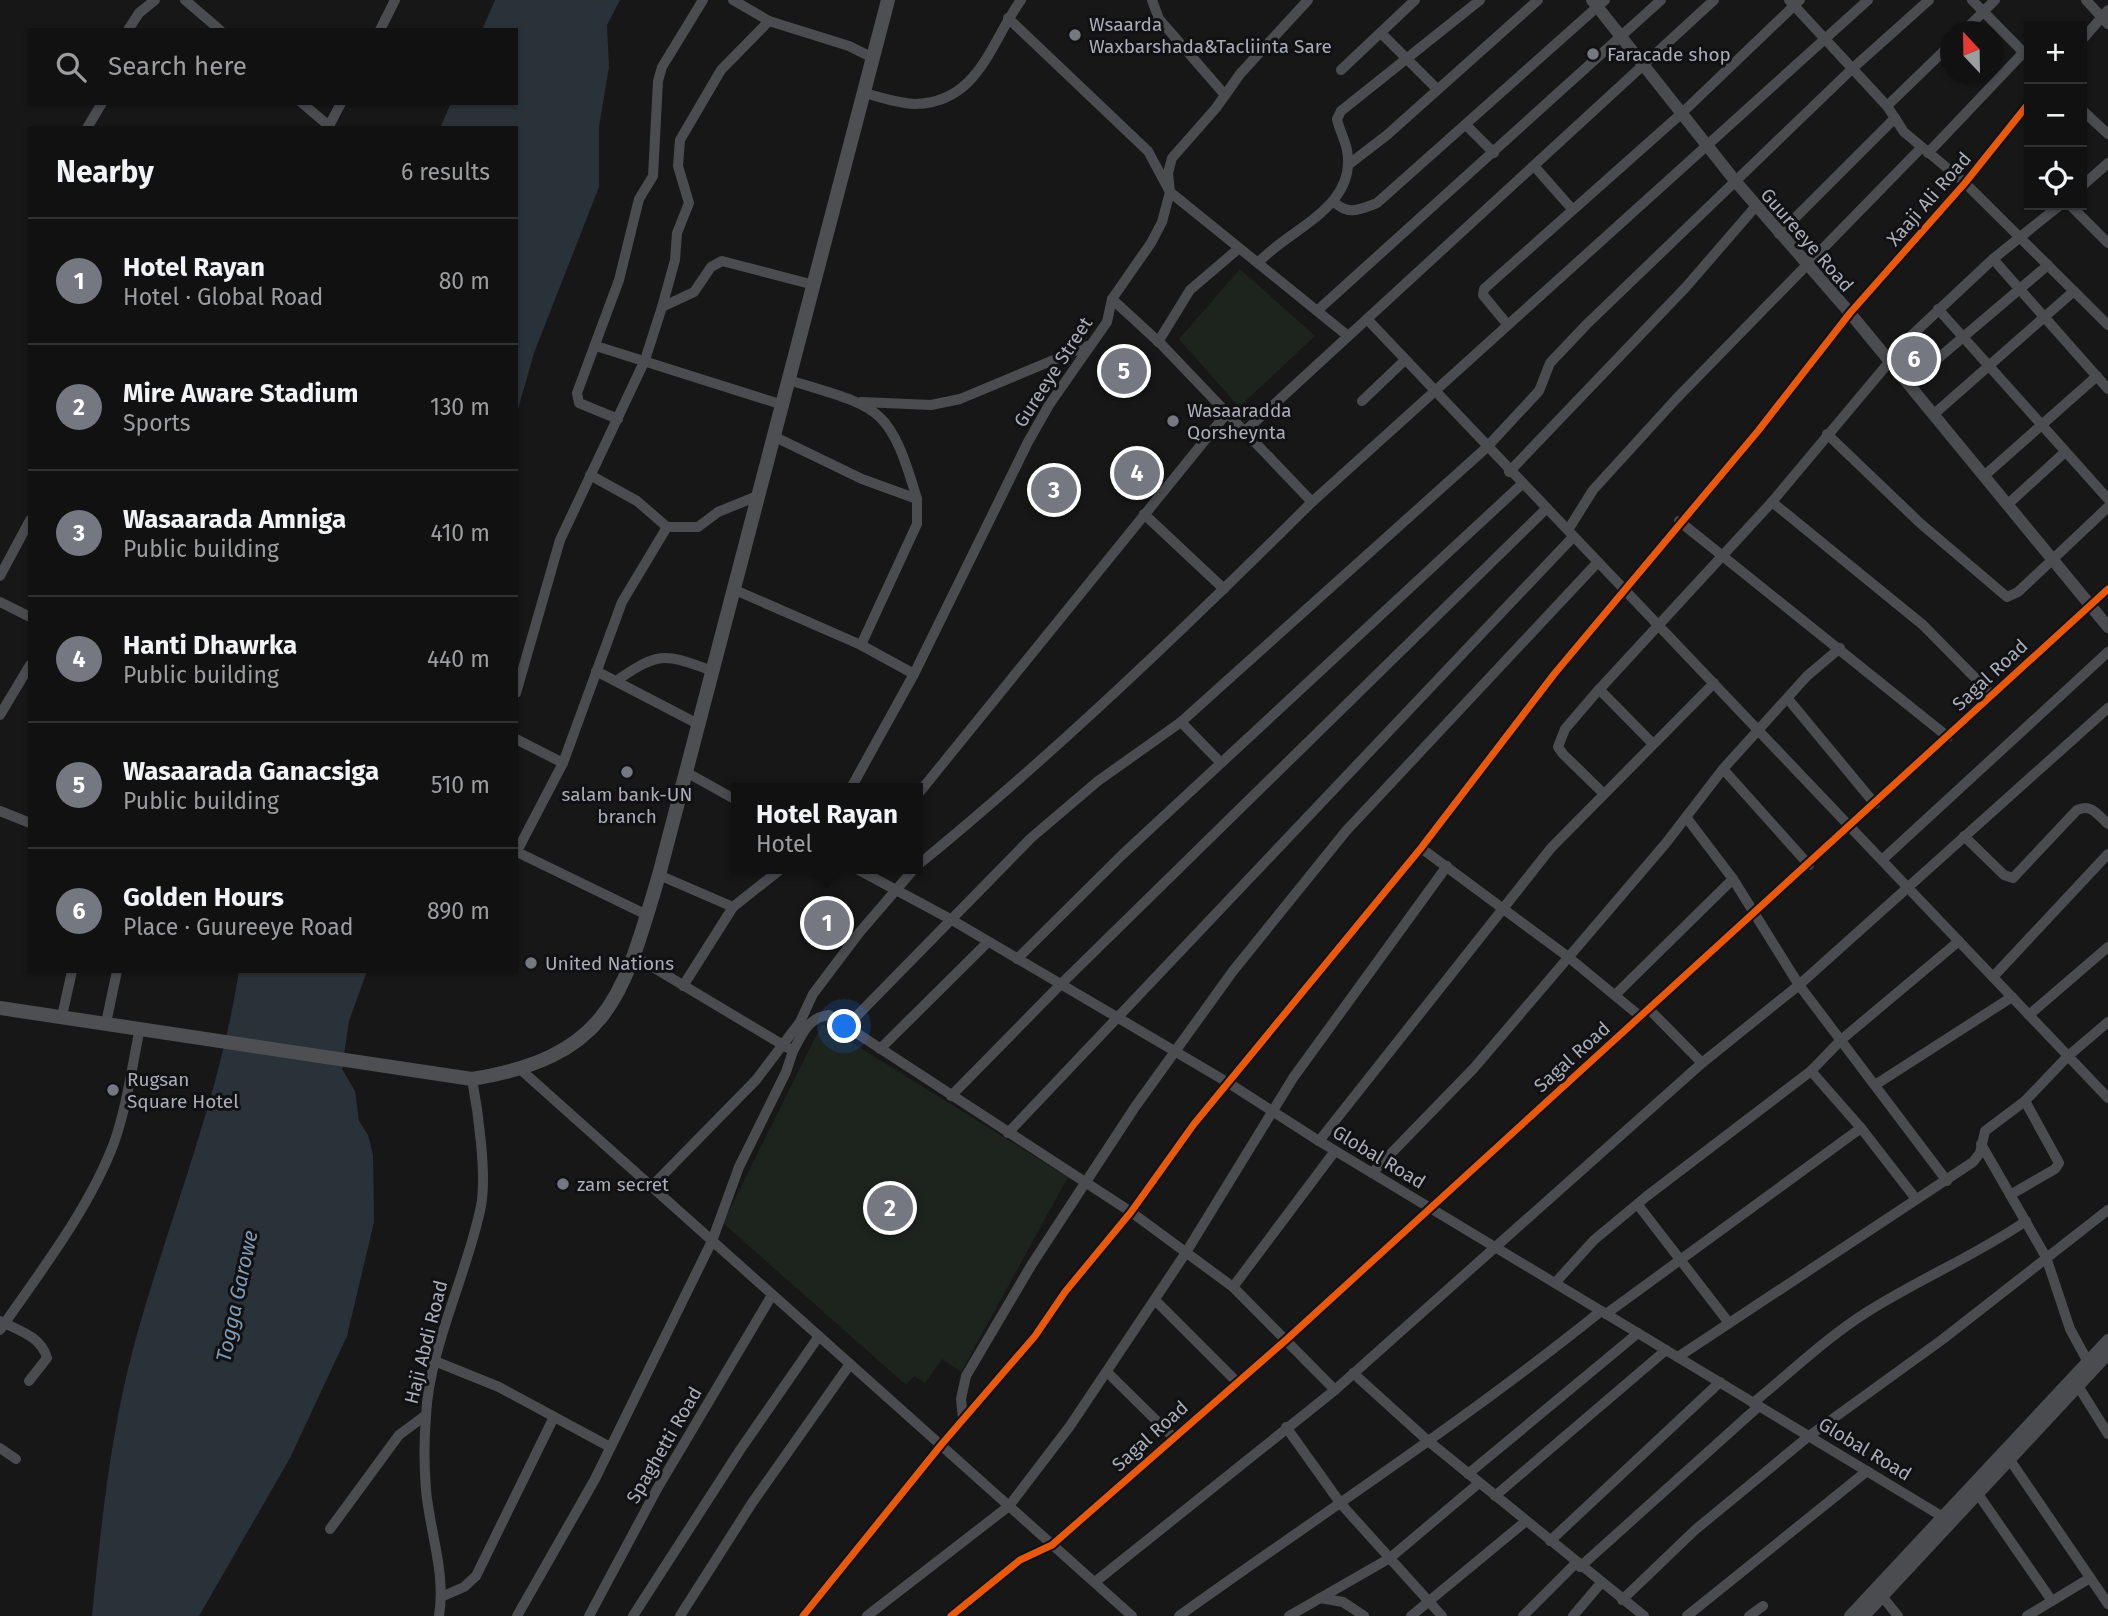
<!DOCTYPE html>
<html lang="en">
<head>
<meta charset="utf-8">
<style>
  :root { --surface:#111; --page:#1e1f1f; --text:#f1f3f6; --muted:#9c9d9f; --line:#303131; --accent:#757880 }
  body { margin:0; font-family:"Fira Sans",sans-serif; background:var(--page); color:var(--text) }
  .controls { position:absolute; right:21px; top:21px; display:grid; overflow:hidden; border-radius:0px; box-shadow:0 2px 5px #0004 }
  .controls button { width:63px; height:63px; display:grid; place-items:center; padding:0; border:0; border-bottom:2px solid var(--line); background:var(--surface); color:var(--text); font:35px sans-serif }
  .compass { position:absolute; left:1940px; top:21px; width:63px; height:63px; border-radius:50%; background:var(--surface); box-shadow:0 2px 5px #0004; rotate:338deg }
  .you { position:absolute; left:845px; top:1027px; width:24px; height:24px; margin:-18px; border:5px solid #fff; border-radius:50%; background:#1a73e8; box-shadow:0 0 0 10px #1a73e833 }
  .badge { display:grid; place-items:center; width:46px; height:46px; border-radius:50%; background:var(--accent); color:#fff; font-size:23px; font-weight:700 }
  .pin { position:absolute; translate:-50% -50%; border:4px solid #fff; box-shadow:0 2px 7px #0006 }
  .popup { position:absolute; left:731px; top:783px; width:192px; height:91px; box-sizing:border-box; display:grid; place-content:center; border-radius:0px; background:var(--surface); filter:drop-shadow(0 2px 5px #0005); font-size:23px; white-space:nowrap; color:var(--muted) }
  .popup b { font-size:26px; color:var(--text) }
  .popup::after { content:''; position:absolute; left:50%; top:100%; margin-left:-14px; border:14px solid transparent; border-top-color:var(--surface) }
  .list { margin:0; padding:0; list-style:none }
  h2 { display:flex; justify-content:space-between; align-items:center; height:91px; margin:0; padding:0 28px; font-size:30px }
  h2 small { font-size:23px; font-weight:400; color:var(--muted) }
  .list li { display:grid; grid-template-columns:46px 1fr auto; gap:21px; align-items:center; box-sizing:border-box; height:126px; padding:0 28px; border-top:2px solid var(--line) }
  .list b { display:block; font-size:26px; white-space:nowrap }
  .list p { margin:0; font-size:23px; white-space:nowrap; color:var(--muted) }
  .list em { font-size:23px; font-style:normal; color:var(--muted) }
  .icon { flex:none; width:38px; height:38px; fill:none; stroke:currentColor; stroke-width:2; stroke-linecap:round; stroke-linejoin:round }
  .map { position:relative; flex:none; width:2108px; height:1616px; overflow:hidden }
  .search { position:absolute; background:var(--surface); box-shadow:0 2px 5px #0004; left:28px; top:28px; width:490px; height:77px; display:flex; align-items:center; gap:18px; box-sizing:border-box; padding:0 24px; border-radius:0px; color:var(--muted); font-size:26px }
  .panel { position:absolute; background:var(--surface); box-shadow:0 2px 5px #0004; left:28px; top:126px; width:490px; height:847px; border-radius:0px }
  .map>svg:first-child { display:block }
  .green { fill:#1d241e }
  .water { fill:#2a3239 }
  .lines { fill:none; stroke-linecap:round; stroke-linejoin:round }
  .minor { stroke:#4b4c50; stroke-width:10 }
  .tertiary { stroke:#4b4c50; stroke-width:12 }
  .primary { stroke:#4d4f52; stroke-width:14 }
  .cycleway-casing { stroke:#111113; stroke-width:11 }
  .cycleway { stroke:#e8590c; stroke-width:7 }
  .poi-dot { fill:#757880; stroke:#111113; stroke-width:2.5 }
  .labels { text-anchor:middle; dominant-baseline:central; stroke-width:6; stroke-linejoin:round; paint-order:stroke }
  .poi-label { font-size:19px; fill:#a8adb8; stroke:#111113; text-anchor:start }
  .street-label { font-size:19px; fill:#a8adb8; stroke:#111113 }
  .water-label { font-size:21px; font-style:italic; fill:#7f9bb3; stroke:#111113 }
</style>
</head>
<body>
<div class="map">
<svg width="2108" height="1616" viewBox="0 0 2108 1616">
  <rect width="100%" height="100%" fill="#171717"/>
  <g class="green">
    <path d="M1240,269l75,67 -76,71 -60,-68z"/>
    <path d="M822,1024l246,153 -107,195 -19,-13 -17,24 -11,-7 -8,9 -183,-162z"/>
  </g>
  <g class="water">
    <path d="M495,0h125l-13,25 2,42 -10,60v60l-65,166 -18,63v-288h-76l11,-25h65v-73h-34z"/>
    <path d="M239,971h128l-18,50 -7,48 13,22 4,30 9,14 5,20 1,67 -27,114 -57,122 -91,158h-107c9,-89 18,-180 41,-267 34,-126 86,-248 106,-378z"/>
  </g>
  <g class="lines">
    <g class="minor">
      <path d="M185,0l35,30"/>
      <path d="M733,0l36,21 80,25 24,12"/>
      <path d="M1152,0l7,19 66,76"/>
      <path d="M1789,0l98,106 17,26 61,51 143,142"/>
      <path d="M1972,0l57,58"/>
      <path d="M2086,0l22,24"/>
      <path d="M1008,18l140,133 22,41 178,144"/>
      <path d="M128,30l11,-17 16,-13"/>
      <path d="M380,30l15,-30"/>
      <path d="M1963,32l32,-32"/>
      <path d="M1382,34l55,55"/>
      <path d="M2082,40l26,-30"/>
      <path d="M1341,70l74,-70"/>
      <path d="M864,93c16,4 35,11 52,11 63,-2 74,-61 105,-104"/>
      <path d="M302,103l27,23"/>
      <path d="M1887,106l64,-62"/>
      <path d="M2082,110l26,24"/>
      <path d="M1466,125l28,28"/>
      <path d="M87,128l15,-25"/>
      <path d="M328,128l13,-25"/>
      <path d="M1928,153l95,-100"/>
      <path d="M1348,165l39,-30 151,-135"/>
      <path d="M1535,167l37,42"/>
      <path d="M2082,186l26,-23"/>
      <path d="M1333,201c15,15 26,9 44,2l228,-203"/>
      <path d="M2070,205l38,38"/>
      <path d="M1779,234l116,-116"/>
      <path d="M1993,259l115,130"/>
      <path d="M1258,263c30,-34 100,-55 89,-113 -2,-10 -8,-21 -10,-31l4,-8 139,-111"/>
      <path d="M1112,299l50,46 150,157"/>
      <path d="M662,307l32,-15 17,-25 11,-6 92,24"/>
      <path d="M1938,309l170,190"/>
      <path d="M1318,310l343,-310"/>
      <path d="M1367,319l741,779"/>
      <path d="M1507,324l-24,-29 1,-6 198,-176 118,-113"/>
      <path d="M1158,342l32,-52 48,-41"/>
      <path d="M596,346l187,59"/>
      <path d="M789,380c91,28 100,24 128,119"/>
      <path d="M1908,384l140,-119"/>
      <path d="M1362,401l43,-41"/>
      <path d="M861,402l70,3 29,-6 127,-53"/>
      <path d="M1933,415l141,-124"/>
      <path d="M618,419l-39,-16 -2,-10 42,-113 20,-81 14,-23 5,-95 4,-14 41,-67"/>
      <path d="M1244,432l470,-432"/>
      <path d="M1827,434l93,89 87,74 11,-5 90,-85"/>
      <path d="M773,436l89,43 55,20v25l-56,121"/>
      <path d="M1509,472l177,-185 70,-81"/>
      <path d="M590,475l47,26 30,26h31l20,-15 42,-17"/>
      <path d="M1984,476l113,-100"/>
      <path d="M1772,502l151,123 68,69"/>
      <path d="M2007,505l58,-53"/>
      <path d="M1144,514l80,75"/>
      <path d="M1679,521l269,216"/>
      <path d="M1568,530l25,-40 83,-91 245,-251"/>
      <path d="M0,576l30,-56"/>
      <path d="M735,590l126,55 53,29"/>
      <path d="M0,602l30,15"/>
      <path d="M596,671l102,53"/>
      <path d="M616,681c45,-31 48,-27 97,-10"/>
      <path d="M1599,689l54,55"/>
      <path d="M516,693l44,-153 85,-180 17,-53 13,-47 2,-27 12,-30 -11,-37 2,-26 41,-70 48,-49"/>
      <path d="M1788,699l87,105"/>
      <path d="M0,715l30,-50"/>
      <path d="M1181,722l39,40"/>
      <path d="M516,739l47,24"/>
      <path d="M1723,769l86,96"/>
      <path d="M686,772l50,28"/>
      <path d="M851,788l63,-114 114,-232 21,-37 58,-83 5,-23 39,-56 11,-21 8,-30 -2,-19 4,-15 44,-50 24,-34 68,-74"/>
      <path d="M1603,793l-40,-39 -5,-7 7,-18 30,-35 177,-192 139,-166 82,-77 67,-54"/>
      <path d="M918,794l309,-381"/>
      <path d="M0,811l30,12"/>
      <path d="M1686,817l47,62 66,106 148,196"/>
      <path d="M1964,836l40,39 9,3 64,-68c14,-7 21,5 31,14"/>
      <path d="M1421,848l146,108 74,61"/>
      <path d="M517,852l130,63"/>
      <path d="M516,853l47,-90 59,-161 45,-75"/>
      <path d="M1882,860l226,-208"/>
      <path d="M918,865c138,-113 267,-237 394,-363l556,-502"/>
      <path d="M857,869l95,51 275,162 92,59 629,379"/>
      <path d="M659,875l74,32"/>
      <path d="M636,957l157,94c9,-16 15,-34 36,-36l302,197 102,75 102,103"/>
      <path d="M1017,959l106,-105 399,-370"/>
      <path d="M1993,977l115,-123"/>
      <path d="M683,986l50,-79 48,-38"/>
      <path d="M1615,995l118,-116"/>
      <path d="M1649,1009l53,54"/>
      <path d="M2029,1015l79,-68"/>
      <path d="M62,1016l10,-45"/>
      <path d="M106,1023l11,-52"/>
      <path d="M845,1028l186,-190 67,-57 83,-59 305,-274 53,-57 11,-28 37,-39 266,-256 76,-68"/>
      <path d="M880,1049l108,-107"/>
      <path d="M520,1069l612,547"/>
      <path d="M1811,1071l50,57 55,71"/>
      <path d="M1875,1085l137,-88"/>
      <path d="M951,1096l109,-111 487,-477"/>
      <path d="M1008,1133l565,-596"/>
      <path d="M1319,1141l232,-293 163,-165"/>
      <path d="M1981,1144l65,113 24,72 18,33"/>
      <path d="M1372,1173l102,-105 192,-225 57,-74 84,-93 33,-28"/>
      <path d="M651,1187l105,-107 44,-58 13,-28 46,-61 55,-64"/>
      <path d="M2010,1195l45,-26 4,-6 -34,-62"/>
      <path d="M1638,1205l91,118"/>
      <path d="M1555,1283l39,-43 53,-44 164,-125 30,-31 118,-99"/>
      <path d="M1233,1287l102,-136"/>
      <path d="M1155,1300l81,81"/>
      <path d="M1606,1314l255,-186"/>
      <path d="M0,1321c19,10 41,15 47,37l-18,23"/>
      <path d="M0,1330c40,-58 89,-121 114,-187 13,-37 18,-77 26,-115"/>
      <path d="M1678,1357l295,-195 7,-9 5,-22 40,-30 42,-44 41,-35"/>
      <path d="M437,1362l62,25 111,60"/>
      <path d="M1107,1372l66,65"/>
      <path d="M1353,1373l74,67 217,176"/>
      <path d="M2078,1386l30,48"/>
      <path d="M1753,1403c38,-31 73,-65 114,-91 52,-33 108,-56 159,-91"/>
      <path d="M963,1419l-2,-20 5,-23 66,-112 103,-157 98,-136 113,-140 251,-268"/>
      <path d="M1286,1427l55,77 101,112"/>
      <path d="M0,1448l16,11"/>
      <path d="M2010,1460l98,144"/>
      <path d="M1468,1474l170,-141"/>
      <path d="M1978,1494l74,107"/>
      <path d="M1495,1496l171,-146"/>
      <path d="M330,1529l69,-94 27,-20"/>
      <path d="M1550,1541l170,-159"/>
      <path d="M1580,1567l179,-161"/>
      <path d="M1095,1582l240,-192 367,-327 97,-78 309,-277"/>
      <path d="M1882,1596l16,20"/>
      <path d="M441,1597l23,-10 12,-11 78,-159"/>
      <path d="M1320,1598l23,4 21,14"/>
      <path d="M1622,1600l73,-70 114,-94 134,-97 165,-129"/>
      <path d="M439,1616c7,-43 -9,-83 -13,-126 -2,-24 -2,-50 0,-74 3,-68 42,-144 55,-210 6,-31 -3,-95 -9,-127"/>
      <path d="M517,1616l78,-137 117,-238 27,-74 47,-95 7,-21"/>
      <path d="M589,1616l68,-127 115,-194"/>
      <path d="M633,1616l107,-166 79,-114"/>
      <path d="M680,1616l72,-113 98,-139"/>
      <path d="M803,1616l138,-171 94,-109 30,-44 66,-80 63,-88 227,-276 134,-175 203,-242 92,-118 115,-130 64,-80"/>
      <path d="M867,1616l142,-110 61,-80 115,-172 108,-176 154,-212"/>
      <path d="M951,1616l69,-56 32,-15 234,-205 822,-751"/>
      <path d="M1179,1616c141,-101 287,-196 422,-305"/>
      <path d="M1289,1616l101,-58 89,-75"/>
      <path d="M1411,1616l115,-95"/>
      <path d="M1523,1616l53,-53"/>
      <path d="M1573,1616l28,-33"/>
      <path d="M1687,1616l180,-145"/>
      <path d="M1749,1616l14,-10"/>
      <path d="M2027,1616l63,-38"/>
    </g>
    <g class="tertiary">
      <path d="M1592,0l144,182 114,131 258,314"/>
      <path d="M1850,1616l258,-276"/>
      <path d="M1864,1616l244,-262"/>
    </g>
    <path class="primary" d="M0,1008l472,71c139,-23 151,-84 187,-204l229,-875"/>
    <g class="cycleway-casing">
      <g id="cycleway">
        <path d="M803,1616l138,-171 94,-109 30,-44 66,-80 63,-88 227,-276 134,-175 203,-242 92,-118 115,-130 64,-80"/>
        <path d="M951,1616l69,-56 32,-15 234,-205 822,-751"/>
      </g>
    </g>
    <use href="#cycleway" class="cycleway"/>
  </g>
  <g class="poi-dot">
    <circle cx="1075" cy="35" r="7"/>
    <circle cx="1593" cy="54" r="7"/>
    <circle cx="1173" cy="421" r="7"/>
    <circle cx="627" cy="772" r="7"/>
    <circle cx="531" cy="963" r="7"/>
    <circle cx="113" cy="1090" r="7"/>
    <circle cx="563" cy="1184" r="7"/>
  </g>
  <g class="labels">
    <g class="poi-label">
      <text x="1089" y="24">Wsaarda<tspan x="1089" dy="22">Waxbarshada&amp;Tacliinta Sare</tspan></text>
      <text x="1607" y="54">Faracade shop</text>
      <text x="1187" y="410">Wasaaradda<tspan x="1187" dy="22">Qorsheynta</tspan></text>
      <text x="627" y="794" text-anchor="middle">salam bank-UN<tspan x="627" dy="22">branch</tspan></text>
      <text x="545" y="963">United Nations</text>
      <text x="127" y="1079">Rugsan<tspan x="127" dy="22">Square Hotel</tspan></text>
      <text x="577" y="1184">zam secret</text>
    </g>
    <g class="street-label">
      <text transform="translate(1929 199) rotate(-49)">Xaaji Ali Road</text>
      <text transform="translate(1807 240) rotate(49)">Guureeye Road</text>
      <text transform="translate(1053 372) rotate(-57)">Gureeye Street</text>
      <text transform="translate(1990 675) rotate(-43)">Sagal Road</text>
      <text transform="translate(1572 1057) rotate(-42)">Sagal Road</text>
      <text transform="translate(1379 1157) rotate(31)">Global Road</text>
      <text transform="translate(426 1342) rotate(-76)">Haji Abdi Road</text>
      <text transform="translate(1150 1436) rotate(-42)">Sagal Road</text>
      <text transform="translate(664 1445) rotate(-60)">Spaghetti Road</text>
      <text transform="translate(1865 1449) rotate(31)">Global Road</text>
    </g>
    <g class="water-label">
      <text transform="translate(237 1296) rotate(-78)">Togga Garowe</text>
    </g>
  </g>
</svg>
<div class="controls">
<button>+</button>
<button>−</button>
<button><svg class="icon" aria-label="locate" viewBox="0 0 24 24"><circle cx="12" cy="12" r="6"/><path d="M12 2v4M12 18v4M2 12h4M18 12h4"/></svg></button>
</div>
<svg class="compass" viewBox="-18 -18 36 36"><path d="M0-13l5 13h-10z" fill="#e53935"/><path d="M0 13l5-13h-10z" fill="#9c9d9f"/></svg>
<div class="you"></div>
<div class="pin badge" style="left:827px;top:923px">1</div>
<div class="popup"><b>Hotel Rayan</b>Hotel</div>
<div class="pin badge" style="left:890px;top:1208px">2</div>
<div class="pin badge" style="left:1054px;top:490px">3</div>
<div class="pin badge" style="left:1137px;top:473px">4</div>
<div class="pin badge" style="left:1124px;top:371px">5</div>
<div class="pin badge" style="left:1914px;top:359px">6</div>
<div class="search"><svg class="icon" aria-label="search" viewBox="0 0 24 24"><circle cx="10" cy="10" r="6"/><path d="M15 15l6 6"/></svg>Search here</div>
<section class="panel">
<h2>Nearby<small>6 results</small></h2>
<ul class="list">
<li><span class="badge">1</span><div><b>Hotel Rayan</b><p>Hotel · Global Road</p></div><em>80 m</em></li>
<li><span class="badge">2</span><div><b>Mire Aware Stadium</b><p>Sports</p></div><em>130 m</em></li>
<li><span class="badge">3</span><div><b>Wasaarada Amniga</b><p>Public building</p></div><em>410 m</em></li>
<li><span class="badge">4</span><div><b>Hanti Dhawrka</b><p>Public building</p></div><em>440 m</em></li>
<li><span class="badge">5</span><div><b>Wasaarada Ganacsiga</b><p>Public building</p></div><em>510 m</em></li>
<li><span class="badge">6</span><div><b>Golden Hours</b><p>Place · Guureeye Road</p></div><em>890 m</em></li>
</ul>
</section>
</div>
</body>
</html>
